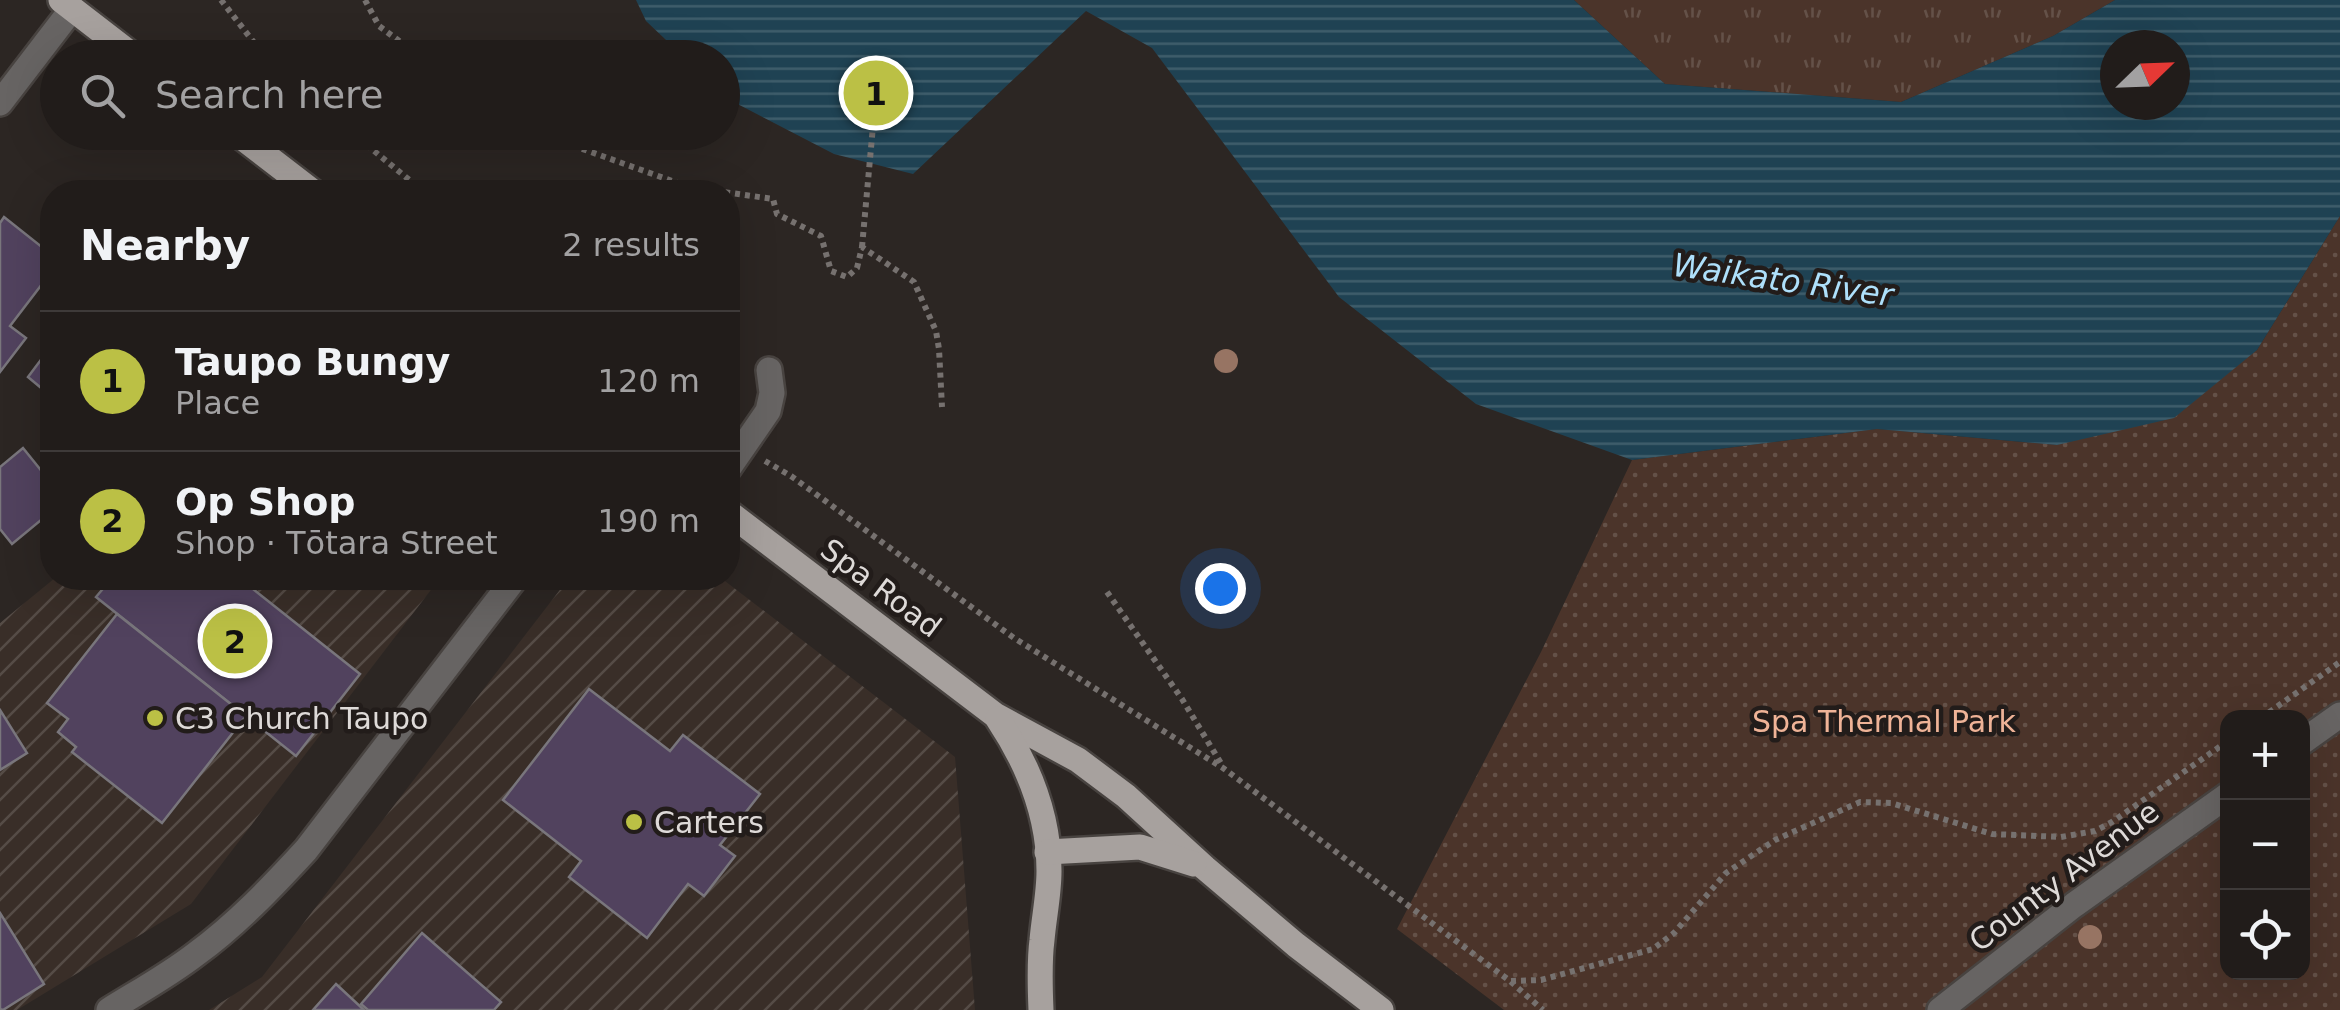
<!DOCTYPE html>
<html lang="en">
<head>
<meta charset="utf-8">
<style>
  :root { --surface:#211c1a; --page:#292523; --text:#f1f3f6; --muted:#a2a1a2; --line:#3e3a39; --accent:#bbc045 }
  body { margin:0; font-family:"DejaVu Sans",sans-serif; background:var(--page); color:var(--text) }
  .controls { position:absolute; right:30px; bottom:30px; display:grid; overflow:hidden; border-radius:20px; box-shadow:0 10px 40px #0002 }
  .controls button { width:90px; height:90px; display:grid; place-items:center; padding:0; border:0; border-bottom:2px solid var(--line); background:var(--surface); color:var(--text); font:50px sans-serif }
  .compass { position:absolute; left:2100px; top:30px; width:90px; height:90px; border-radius:50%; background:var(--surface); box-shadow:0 10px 40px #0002; rotate:67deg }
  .you { position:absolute; left:1220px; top:588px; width:35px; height:35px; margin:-25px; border:8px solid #fff; border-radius:50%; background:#1a73e8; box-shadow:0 0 0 15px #1a73e833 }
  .badge { display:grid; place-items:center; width:65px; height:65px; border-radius:50%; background:var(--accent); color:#111; font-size:32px; font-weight:700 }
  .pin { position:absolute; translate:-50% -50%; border:5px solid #fff; box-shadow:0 2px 10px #0006 }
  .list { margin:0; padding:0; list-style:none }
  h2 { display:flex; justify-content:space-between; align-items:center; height:130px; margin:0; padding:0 40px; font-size:42px }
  h2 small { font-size:32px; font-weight:400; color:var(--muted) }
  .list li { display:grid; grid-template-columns:65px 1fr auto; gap:30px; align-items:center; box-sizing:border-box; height:140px; padding:0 40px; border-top:2px solid var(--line) }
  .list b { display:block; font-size:38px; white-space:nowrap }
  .list p { margin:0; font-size:32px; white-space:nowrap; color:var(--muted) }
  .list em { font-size:32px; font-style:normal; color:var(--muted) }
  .icon { flex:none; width:55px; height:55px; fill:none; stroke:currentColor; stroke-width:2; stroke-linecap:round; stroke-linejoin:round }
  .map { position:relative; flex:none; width:2340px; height:1010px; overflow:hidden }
  .search { position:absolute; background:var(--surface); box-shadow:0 10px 40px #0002; left:40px; top:40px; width:700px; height:110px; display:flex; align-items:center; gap:25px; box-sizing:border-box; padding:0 35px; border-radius:55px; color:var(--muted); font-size:38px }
  .panel { position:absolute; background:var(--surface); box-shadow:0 10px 40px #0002; left:40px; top:180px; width:700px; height:410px; border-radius:40px }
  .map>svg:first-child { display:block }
  .industrial { fill:url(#industrial-furrows) }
  .grass { fill:url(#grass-tufts) }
  .park { fill:url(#park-dots); fill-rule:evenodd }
  .water { fill:url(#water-rules); fill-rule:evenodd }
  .building { fill:#51425e; stroke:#79767c; stroke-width:2.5 }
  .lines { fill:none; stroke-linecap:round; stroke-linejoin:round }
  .minor-casing { stroke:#484340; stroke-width:30 }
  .major-casing { stroke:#484340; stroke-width:30 }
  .path { stroke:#76716f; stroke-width:6; stroke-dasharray:5 5; stroke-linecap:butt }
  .minor { stroke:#676463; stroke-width:25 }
  .major { stroke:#a7a19e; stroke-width:25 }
  .tree { fill:#977463 }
  .poi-dot { fill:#bbc045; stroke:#221c1a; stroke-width:4 }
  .labels { text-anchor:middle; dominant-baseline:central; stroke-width:9; stroke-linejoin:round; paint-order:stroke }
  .street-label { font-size:30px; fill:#dedad8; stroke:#221c1a }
  .poi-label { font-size:30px; fill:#dedad8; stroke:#221c1a; text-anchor:start }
  .park-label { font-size:30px; fill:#efb397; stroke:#221c1a }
  .water-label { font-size:32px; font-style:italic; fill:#aee0fb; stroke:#221c1a }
</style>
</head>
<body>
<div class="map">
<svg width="2340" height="1010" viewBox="0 0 2340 1010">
  <defs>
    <pattern id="industrial-furrows" width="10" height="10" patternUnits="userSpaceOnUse" patternTransform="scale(2.5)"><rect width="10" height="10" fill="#392e28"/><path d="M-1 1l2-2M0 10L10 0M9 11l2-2" fill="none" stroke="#554c46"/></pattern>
    <pattern id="grass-tufts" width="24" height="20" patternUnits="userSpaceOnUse" patternTransform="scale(2.5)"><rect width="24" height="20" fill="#4b342a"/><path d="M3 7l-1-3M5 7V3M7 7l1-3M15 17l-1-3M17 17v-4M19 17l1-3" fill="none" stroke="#645148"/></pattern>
    <pattern id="park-dots" width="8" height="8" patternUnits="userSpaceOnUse" patternTransform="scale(2.5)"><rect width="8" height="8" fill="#4b342a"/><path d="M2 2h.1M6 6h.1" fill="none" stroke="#645148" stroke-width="1.8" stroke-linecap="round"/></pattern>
    <pattern id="water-rules" width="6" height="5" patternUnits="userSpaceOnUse" patternTransform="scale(2.5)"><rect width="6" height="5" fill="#1f4253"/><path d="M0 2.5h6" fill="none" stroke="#3f5d6b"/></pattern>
  </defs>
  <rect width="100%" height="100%" fill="#2c2623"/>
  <g class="industrial">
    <path d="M55,578h385l-249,326 -174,106h-17v-387z"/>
    <path d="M569,578h152l234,179 20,253h-766l53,-33z"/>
  </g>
  <path class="grass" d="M1574,0h541l-62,36 -152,66 -236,-18z"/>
  <path class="park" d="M2340,216v794h-836l-107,-81 144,-277 91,-192 245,-31 180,16 200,-95zM2228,718h74v254h-74z"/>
  <path class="water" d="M636,0h938l91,84 236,18 152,-66 62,-36h225v216l-83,134 -83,68 -117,27 -180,-16 -245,31 -156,-56 -137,-107 -187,-249 -66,-37 -173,163 -79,-20 -108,-56 -3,-3 -1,-37 -38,-1 -38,-36zM2115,45h60v60h-60z"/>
  <g class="building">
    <path d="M4,217l48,38v16l-42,55 16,12 -26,34v-149z"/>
    <path d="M46,353l6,5v39l-24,-20z"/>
    <path d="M23,448l29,36v27l-40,33 -12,-15v-62z"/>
    <path d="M112,578h127l121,96 -64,82 -200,-159z"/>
    <path d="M117,614l129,102 -84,107 -90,-71 4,-5 -18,-15 10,-13 -21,-16z"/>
    <path d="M589,689l81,62 13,-16 77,59 -40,51 15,11 -31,40 -16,-12 -41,54 -78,-61 12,-16 -78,-61z"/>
    <path d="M0,710l27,43 -27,17z"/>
    <path d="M0,913l44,71 -41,26 -3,-1z"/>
    <path d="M422,933l79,69 -7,8h-126l-7,-6z"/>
    <path d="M336,984l28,26h-51z"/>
  </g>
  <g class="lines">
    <g class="minor-casing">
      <g id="minor">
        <path d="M0,103l72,-94"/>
        <path d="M728,469l40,-58 4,-18 -3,-23"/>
        <path d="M2302,742l38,-27"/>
        <path d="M109,1010c29,-18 60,-35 87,-56 41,-30 76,-67 110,-104l209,-272"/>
        <path d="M1940,1010l134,-105 154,-110"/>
      </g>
    </g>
    <g class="major-casing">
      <g id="major">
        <path d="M61,0l75,58"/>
        <path d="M235,132l78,60"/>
        <path d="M728,512l267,203 83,45 48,36 79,72 91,77 85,65"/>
        <path d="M998,719c30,45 51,97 51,152 0,23 -5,46 -7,69 -3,23 -2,47 -1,70"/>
        <path d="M1047,852l93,-5 54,17"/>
      </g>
    </g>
    <g class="path">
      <path d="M221,0l45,58"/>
      <path d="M365,0l14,26 43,32"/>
      <path d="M351,132l73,60"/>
      <path d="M535,132l154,55 84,12 4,15 44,22 10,35 16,6 10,-9 5,-21 52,35 22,49 3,18 3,58"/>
      <path d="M862,247l14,-154"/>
      <path d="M765,461l26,15 223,162 209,130 287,213 33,29"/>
      <path d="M1107,592l75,107 40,66"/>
      <path d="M2261,718l79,-56"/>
      <path d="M1511,981l30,-1 112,-31 21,-16 52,-60 49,-33 85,-38 31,1 101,31 69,3 34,-6 17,-9 116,-81"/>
    </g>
    <use href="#minor" class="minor"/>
    <use href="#major" class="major"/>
  </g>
  <g class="tree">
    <circle cx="1226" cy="361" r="12"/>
    <circle cx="2090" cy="937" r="12"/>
  </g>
  <g class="poi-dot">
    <circle cx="155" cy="718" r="10"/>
    <circle cx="634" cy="822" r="10"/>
  </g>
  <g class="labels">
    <g class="street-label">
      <text transform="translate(881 588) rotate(37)">Spa Road</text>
      <text transform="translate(2064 876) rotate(-37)">County Avenue</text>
    </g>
    <g class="poi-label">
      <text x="175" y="718">C3 Church Taupo</text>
      <text x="654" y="822">Carters</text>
    </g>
    <g class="park-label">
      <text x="1884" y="721">Spa Thermal Park</text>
    </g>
    <g class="water-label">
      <text transform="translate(1783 280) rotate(8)">Waikato River</text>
    </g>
  </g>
</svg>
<div class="controls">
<button>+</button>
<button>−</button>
<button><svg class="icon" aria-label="locate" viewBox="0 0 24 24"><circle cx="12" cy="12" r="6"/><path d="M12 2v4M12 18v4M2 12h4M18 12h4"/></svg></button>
</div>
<svg class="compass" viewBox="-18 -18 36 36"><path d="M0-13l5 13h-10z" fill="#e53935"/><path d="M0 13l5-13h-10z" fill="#a2a1a2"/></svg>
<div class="you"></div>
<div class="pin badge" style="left:876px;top:93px">1</div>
<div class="pin badge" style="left:235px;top:641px">2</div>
<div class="search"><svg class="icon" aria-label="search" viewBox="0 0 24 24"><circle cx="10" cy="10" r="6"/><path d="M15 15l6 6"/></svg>Search here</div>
<section class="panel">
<h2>Nearby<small>2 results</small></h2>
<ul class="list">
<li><span class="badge">1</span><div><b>Taupo Bungy</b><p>Place</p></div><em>120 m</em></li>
<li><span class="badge">2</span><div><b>Op Shop</b><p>Shop · Tōtara Street</p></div><em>190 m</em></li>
</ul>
</section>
</div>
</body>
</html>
